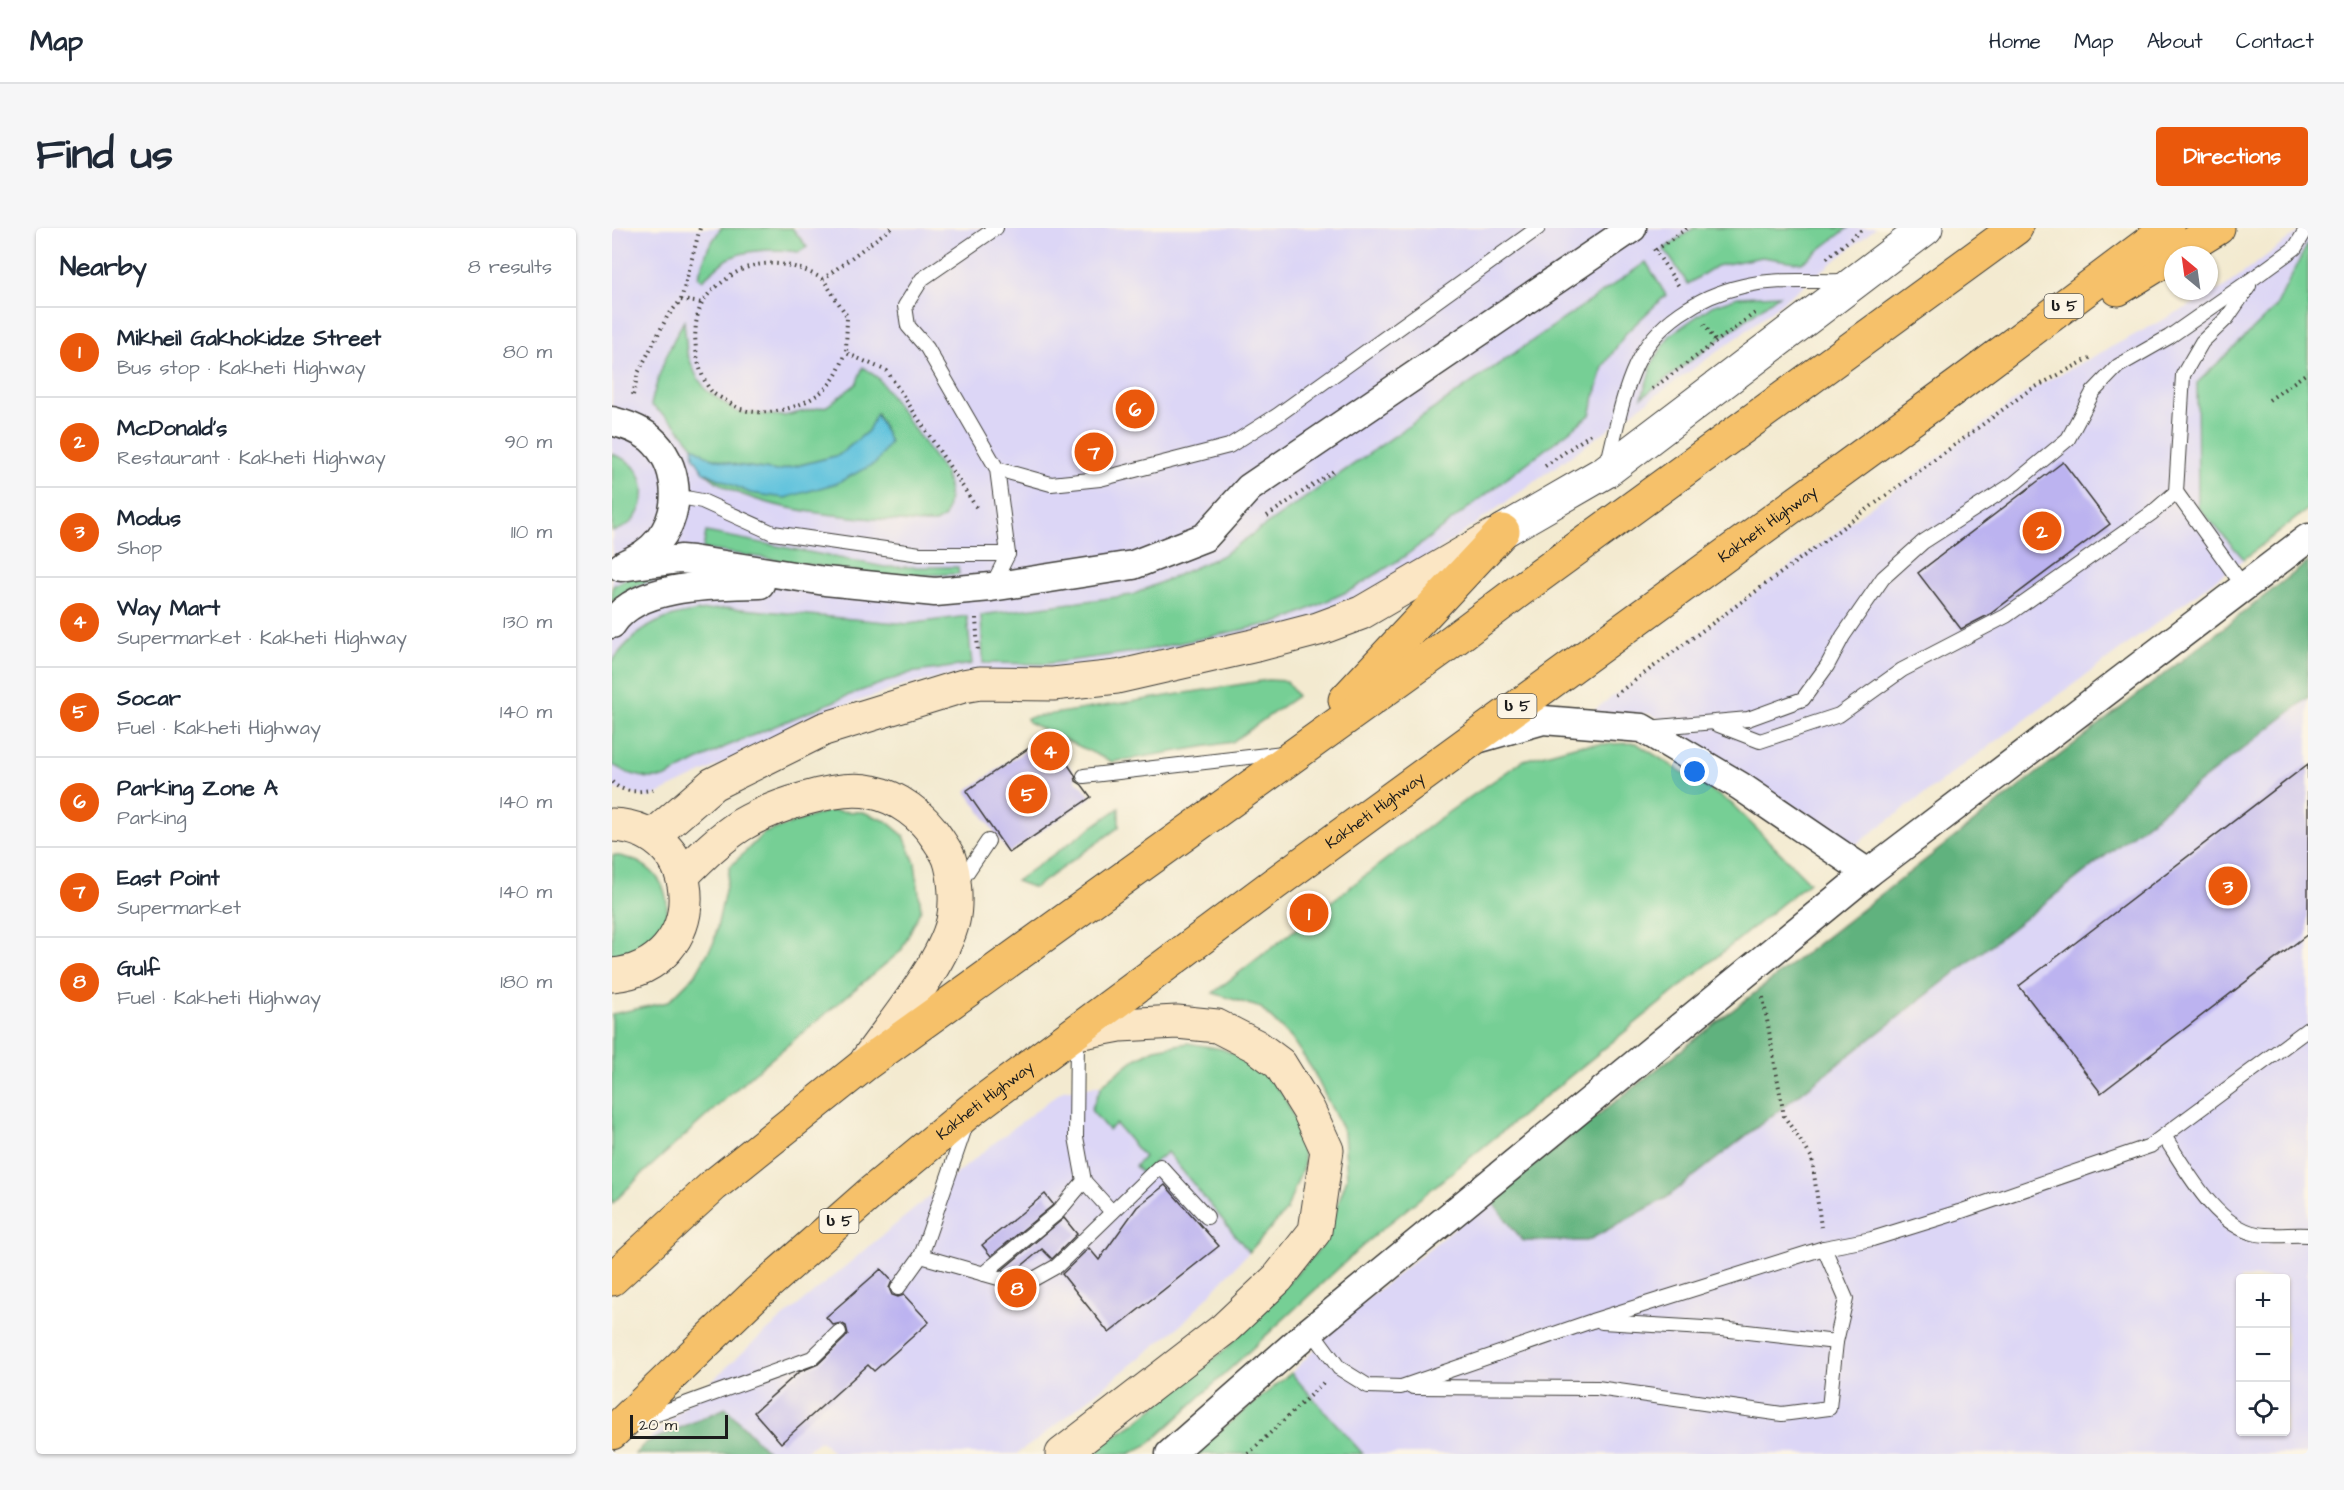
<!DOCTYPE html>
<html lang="en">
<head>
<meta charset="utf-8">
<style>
  :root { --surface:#fff; --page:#f6f6f7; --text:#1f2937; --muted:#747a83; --line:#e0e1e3; --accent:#ea580c }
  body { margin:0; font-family:"Architects Daughter","Noto Sans Georgian",sans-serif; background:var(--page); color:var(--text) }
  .controls { position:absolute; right:18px; bottom:18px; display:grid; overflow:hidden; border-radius:6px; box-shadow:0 2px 4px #0004 }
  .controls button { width:54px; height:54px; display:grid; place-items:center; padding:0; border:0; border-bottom:2px solid var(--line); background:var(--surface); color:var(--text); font:30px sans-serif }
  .compass { position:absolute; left:1552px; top:18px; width:54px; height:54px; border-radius:50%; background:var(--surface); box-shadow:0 2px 4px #0004; rotate:331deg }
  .scale { position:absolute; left:18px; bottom:15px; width:98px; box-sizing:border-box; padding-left:6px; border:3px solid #1c1c1c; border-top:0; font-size:16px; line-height:21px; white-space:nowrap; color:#1c1c1c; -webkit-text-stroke:4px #fcf5e5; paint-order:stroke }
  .you { position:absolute; left:1083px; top:544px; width:21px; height:21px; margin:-15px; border:4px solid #fff; border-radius:50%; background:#1a73e8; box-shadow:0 0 0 9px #1a73e833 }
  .badge { display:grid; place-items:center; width:39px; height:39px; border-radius:50%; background:var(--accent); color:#fff; font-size:20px; font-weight:700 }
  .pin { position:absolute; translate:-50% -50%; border:3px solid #fff; box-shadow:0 2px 6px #0006 }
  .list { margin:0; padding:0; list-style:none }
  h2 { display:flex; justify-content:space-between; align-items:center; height:78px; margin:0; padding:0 24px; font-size:26px }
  h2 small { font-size:20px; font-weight:400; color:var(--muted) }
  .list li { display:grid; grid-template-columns:39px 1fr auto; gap:18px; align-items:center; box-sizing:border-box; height:90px; padding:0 24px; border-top:2px solid var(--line) }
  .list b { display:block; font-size:22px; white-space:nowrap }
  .list p { margin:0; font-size:20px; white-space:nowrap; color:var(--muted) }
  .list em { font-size:20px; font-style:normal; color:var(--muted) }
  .icon { flex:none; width:33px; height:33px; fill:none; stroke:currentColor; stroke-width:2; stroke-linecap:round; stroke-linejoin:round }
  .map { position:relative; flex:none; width:1696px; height:1226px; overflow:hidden; border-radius:6px }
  header { display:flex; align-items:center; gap:36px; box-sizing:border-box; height:84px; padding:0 30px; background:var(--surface); border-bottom:2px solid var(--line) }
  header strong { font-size:28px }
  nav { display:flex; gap:33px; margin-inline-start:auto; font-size:21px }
  .intro { display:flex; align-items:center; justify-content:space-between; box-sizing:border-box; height:144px; padding:0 36px }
  h1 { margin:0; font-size:42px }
  .button { padding:15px 27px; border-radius:6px; background:var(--accent); color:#fff; font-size:21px; font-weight:700 }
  main { display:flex; gap:36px; padding:0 36px }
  aside { flex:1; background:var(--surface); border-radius:6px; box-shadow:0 2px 4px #0004 }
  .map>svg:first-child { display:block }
  .built { fill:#dcd6f6; fill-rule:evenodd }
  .green { fill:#76cf95; stroke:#497658; stroke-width:1.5 }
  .forest { fill:#60b27e; stroke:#3e674d; stroke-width:1.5 }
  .water { fill:#5fc2dd; stroke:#3e6f7c; stroke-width:1.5 }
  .building { fill:#bcb3f0 }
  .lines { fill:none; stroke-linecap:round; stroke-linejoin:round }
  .service-casing { stroke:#3c3b37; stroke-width:16 }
  .minor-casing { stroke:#3c3b37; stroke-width:31 }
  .tertiary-casing { stroke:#3c3b37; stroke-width:35 }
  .secondary-casing { stroke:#3c3b37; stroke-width:35 }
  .trunk-casing { stroke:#3c3b37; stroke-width:35 }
  .path { stroke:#3c3b37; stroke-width:4; stroke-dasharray:1.5 4.5; stroke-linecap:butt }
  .service { stroke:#fff; stroke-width:14 }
  .minor { stroke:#fff; stroke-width:28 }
  .tertiary { stroke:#fff; stroke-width:33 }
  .secondary { stroke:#fbe6c4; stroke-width:33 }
  .trunk { stroke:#f6c16b; stroke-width:33 }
  .labels { text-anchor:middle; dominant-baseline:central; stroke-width:4.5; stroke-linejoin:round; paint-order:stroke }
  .shield { fill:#fcf5e5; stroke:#5f5d58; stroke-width:1.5 }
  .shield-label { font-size:15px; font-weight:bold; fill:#1c1c1c }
  .street-label { font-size:16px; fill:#1c1c1c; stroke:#fcf5e5 }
</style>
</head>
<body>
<header>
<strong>Map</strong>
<nav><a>Home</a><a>Map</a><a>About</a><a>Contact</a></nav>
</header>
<div class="intro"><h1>Find us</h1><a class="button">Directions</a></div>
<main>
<aside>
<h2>Nearby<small>8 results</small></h2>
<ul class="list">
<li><span class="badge">1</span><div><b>Mikheil Gakhokidze Street</b><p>Bus stop · Kakheti Highway</p></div><em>80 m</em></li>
<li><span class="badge">2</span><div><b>McDonald's</b><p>Restaurant · Kakheti Highway</p></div><em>90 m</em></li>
<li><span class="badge">3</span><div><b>Modus</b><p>Shop</p></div><em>110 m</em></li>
<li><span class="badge">4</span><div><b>Way Mart</b><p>Supermarket · Kakheti Highway</p></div><em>130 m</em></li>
<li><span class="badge">5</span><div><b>Socar</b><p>Fuel · Kakheti Highway</p></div><em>140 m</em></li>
<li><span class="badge">6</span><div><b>Parking Zone A</b><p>Parking</p></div><em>140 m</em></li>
<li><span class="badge">7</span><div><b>East Point</b><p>Supermarket</p></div><em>140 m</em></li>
<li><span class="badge">8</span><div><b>Gulf</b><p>Fuel · Kakheti Highway</p></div><em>180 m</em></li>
</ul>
</aside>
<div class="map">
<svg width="1696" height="1226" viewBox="0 0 1696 1226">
  <rect width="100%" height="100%" fill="#fcf5e5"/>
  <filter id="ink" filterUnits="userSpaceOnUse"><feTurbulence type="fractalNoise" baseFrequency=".0167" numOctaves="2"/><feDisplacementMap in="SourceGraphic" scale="12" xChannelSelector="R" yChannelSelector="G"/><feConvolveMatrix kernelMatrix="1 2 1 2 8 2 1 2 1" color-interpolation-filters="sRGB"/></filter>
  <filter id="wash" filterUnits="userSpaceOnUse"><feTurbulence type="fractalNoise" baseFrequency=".008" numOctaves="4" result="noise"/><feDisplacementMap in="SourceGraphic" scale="24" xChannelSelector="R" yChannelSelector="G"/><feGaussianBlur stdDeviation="1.35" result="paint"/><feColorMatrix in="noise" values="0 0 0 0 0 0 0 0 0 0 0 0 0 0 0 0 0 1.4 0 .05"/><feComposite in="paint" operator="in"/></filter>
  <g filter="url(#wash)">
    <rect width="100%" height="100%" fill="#f3ead0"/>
    <g class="built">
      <path d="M0,0h1264l-134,106 -333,237 -112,55 -255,49 -74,-3 -61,13 -66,22 -192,91 -37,-10z"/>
      <path d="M1692,0h4v15l-33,65 -78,75 1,124 46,52 -389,286 -204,-131 -61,-1 438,-322 195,-103z"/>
      <path d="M1696,470v756h-945l-72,-81 64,-64 135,-110 176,-1zM1628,1050h46v154h-46z"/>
      <path d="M490,857l-11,25 25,13 29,34 -10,9 7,7 25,-21 82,100 -67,72 -145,116 -21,14h-182l-13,-14 -19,14h-32l-44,-45 -81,34 110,-102 234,-194 74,-57z"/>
    </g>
    <g class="green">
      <path d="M109,0h71l15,19 -8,5c-22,-3 -46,-4 -67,5 -10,4 -21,16 -30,23l-4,-3 10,-29z"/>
      <path d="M1082,0h154l-46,35 -40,-6 -46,9 -28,18 -24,-35z"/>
      <path d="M1696,15v266l-64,50 -46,-52 -1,-124 78,-75z"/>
      <path d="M1034,34l20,33 -40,38 -23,34 -13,48 -186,142 -51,32 -70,32 -141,30 -97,13 -62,-1 -2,-48 151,-20 89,-39z"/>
      <path d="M1167,67l-137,102 11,-35 17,-27 42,-29 26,-9z"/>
      <path d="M72,93l3,32 9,22 10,15 31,22 47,4 43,-10 29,-22 7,-17 15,11 67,95c5,16 5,28 0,44l-10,6h-13c-64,-6 -132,-7 -191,-33 -10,-4 -19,-12 -27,-18l46,21 140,-51 -13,-28 -9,17 -29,24 -62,16 -41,-6 -29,-9 -14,-10 -18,-22 -24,-19c7,-31 17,-57 33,-84z"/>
      <path d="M0,226c9,3 18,7 24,15 16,22 5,58 -24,62z"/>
      <path d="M94,304l179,35h73l1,7 -73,2 -183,-27z"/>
      <path d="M52,342l46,3c-35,2 -72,4 -98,30l1,-17 22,-12z"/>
      <path d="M119,380l177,16 59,-8 5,48 -62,9 -63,23 -122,51 -61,31h-17l-19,-5 -15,-8 -1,-103c31,-45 68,-51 119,-54z"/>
      <path d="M656,452l19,1 10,15 -65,46 -120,20 -84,-40 -1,-4z"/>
      <path d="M1024,515l95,60 78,79 -439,357 -221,205 -20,10h-41l46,-30 94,-77 95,-102 24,-67 -3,-45 -32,-64 -20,-30 -31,-31 -48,-15 224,-173 87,-60 54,-15z"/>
      <path d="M507,580v19l-85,61 -18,-7z"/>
      <path d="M216,583l35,1 23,9 18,15 11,27 6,46 -20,42 -148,123 -114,103 -27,27v-190l56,-12 27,-27 19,-33 16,-75 34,-34z"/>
      <path d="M1,627c75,9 69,99 -1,101z"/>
      <path d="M576,815l34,6 33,13 29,34 16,34 4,34 -18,47 -37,41 -82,-100 -25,21 -7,-7 9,-9 -28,-33 -8,6 -17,-20 11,-25 30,-24 23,-12z"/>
      <path d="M679,1145l72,81h-172z"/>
    </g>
    <g class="forest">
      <path d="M1696,334v136l-642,500 -79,43h-64l-33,-42z"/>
      <path d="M114,1180l44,46h-135l10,-11z"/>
    </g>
    <path class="water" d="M264,186l14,28 -14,21 -39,20 -52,15 -35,-5 -46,-21 -10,-15 -1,-11 14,10 29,9 41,6 62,-16 29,-24z"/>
    <g id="blocks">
      <g class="building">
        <path d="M1451,234l47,62 -120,90 -29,15 -43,-56z"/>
        <path d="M436,507l27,40 1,6 6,4 9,12 -82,56 -43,-62z"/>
        <path d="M1696,536v170l-207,159 -82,-107z"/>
        <path d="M553,957l54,61 -110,87 -47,-59 27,-26 10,12 38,-53z"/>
        <path d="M433,966l8,10 -1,2 -61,50 -9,-11z"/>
        <path d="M452,990l13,16 -25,25 -10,-10 -29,24 -11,-3z"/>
        <path d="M269,1041l11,12 -3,7 3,7 6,2 6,-2 25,27 -55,49 -6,-6 -87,78 -27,-31 45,-40 19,-8 27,-26 3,-4 -2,-8 -5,-3 -8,2 -7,-8z"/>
      </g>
    </g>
  </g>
  <g filter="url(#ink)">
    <use href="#blocks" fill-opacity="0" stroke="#3c3b37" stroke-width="1.5"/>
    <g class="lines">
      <g class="service-casing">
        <g id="service">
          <path d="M996,234c8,-32 14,-67 28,-97 19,-42 63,-69 107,-79 32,-8 69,-4 101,-5"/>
          <path d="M385,241l54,15 49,-5 129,-33 49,-31 260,-187"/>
          <path d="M1564,264l68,95"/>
          <path d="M63,268l27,5 71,32 147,21h88"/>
          <path d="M380,358l16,-32 -11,-85 -70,-121 -19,-22 -3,-20 17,-27 74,-51"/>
          <path d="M1104,496l44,17 79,-26 63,-45 104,-54 146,-103 24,-21 7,-117 19,-33 25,-24 22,-32"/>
          <path d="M1035,500l101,-9 55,-20 24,-33 16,-30 40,-58 40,-36 92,-59 53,-44 25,-47 25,-26 51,-29 86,-60 40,-29 12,-20"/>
          <path d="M472,548l199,-23"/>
          <path d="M347,656l29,-43"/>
          <path d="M1552,908c22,33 51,90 93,98 16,3 35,0 51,1"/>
          <path d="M472,953l28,31"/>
          <path d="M309,1028l102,29 34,-19 103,-100 47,51"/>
          <path d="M371,1046l75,-62 26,-31 -8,-44 1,-103"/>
          <path d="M286,1060l23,-32 46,-134"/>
          <path d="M990,1094l119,7 115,13 10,-43 -22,-51"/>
          <path d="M699,1102l28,38 29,18 33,1 191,-66 232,-73 48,-9 87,-27 191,-66 158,-117"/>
          <path d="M801,1159l184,1 185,26 47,-6 7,-66"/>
          <path d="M26,1193l174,-63 27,-26"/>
        </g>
      </g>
      <g class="minor-casing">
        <g id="minor">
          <path d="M0,193c14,4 27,8 38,17 29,25 33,72 9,102 -9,12 -21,18 -34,24"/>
          <path d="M9,339l59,-8 12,1 133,21 110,11 56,-5 142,-22 72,-28 44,-49 383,-260"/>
          <path d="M0,396c25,-41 106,-39 148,-40"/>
          <path d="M868,510l63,-18 99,8 98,58 128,87"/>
          <path d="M558,1226l141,-124 557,-457 440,-335"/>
        </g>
      </g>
      <g class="tertiary-casing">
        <path id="tertiary" d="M891,303l102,-59 321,-244"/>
      </g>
      <g class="secondary-casing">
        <g id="secondary">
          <path d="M0,597c97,4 98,142 0,150"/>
          <path d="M41,608l60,-52 111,-55 139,-43 17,-3 73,1 64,-7 140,-32 61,-16 43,-16 132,-77"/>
          <path d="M71,647c18,-18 36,-36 58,-50 30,-18 96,-41 131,-33 26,5 51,24 65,46 4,6 9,13 12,20 6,17 8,45 4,63 -10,43 -60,102 -86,139"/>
          <path d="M450,1226l162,-125 54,-51 37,-47 12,-81 -18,-39 -29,-47 -24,-18 -39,-20 -40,-4 -57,3 -43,8"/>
        </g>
      </g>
      <g class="trunk-casing">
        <g id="trunk">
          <path d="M1562,27l44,-27"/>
          <path d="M1506,61l55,-34"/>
          <path d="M733,472l158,-169"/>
          <path d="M0,1051l102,-94 150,-120 579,-417 77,-58 496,-362"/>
          <path id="s1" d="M0,1205l144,-139 117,-103 98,-81 303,-226 686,-500 208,-156"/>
        </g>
      </g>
      <g class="path">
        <path d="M279,0l-68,51 24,37 -1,37 41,18 91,139"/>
        <path d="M1042,21l26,39"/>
        <path d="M1044,22l31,-22"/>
        <path d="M1215,30l37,-30"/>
        <path d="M211,51c-31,-17 -64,-23 -94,-2 -10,8 -20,14 -26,25 -14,23 -8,72 10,91 3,3 9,5 12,7 5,3 10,7 16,9 28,10 73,-4 91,-28 6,-8 10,-19 14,-28"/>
        <path d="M69,72l21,3"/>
        <path d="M1092,96l12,18"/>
        <path d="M1040,161l103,-76"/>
        <path d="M21,167l5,-22 29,-56 14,-17 19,-72"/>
        <path d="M1657,172l39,-28"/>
        <path d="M933,238l46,-32"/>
        <path d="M655,288l68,-46"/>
        <path d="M364,390l2,34"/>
        <path d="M1003,467l413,-304 62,-33"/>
        <path d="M0,554c12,12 28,10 44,7"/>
        <path d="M1151,769l21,119 28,42 9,69"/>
        <path d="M636,1226l75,-71"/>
      </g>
      <use href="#service" class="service"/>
      <use href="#minor" class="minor"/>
      <use href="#tertiary" class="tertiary"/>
      <use href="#secondary" class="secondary"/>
      <use href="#trunk" class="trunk"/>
    </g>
  </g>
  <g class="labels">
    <g class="shield">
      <rect x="1432.5" y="66" width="39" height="24" rx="4.5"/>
      <rect x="885.5" y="466" width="39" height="24" rx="4.5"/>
      <rect x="207.5" y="981" width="39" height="24" rx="4.5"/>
    </g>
    <g class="shield-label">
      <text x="1452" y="78">ს 5</text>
      <text x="905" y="478">ს 5</text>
      <text x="227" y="993">ს 5</text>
    </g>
    <g class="street-label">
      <text stroke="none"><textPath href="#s1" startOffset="1472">Kakheti Highway</textPath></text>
      <text stroke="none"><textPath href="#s1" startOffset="986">Kakheti Highway</textPath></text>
      <text stroke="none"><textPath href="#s1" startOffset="500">Kakheti Highway</textPath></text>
    </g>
  </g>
</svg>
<div class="controls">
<button>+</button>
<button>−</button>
<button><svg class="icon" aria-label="locate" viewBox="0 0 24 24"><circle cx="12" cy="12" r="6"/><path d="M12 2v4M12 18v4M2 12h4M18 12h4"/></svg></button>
</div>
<svg class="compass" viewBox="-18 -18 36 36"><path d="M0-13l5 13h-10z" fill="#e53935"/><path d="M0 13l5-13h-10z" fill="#747a83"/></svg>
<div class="scale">20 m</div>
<div class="you"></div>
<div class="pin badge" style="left:697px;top:685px">1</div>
<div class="pin badge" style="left:1430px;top:303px">2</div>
<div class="pin badge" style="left:1616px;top:658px">3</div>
<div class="pin badge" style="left:438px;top:523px">4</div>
<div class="pin badge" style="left:416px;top:566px">5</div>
<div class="pin badge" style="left:523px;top:181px">6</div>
<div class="pin badge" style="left:482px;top:224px">7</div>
<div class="pin badge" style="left:405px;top:1060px">8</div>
</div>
</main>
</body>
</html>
